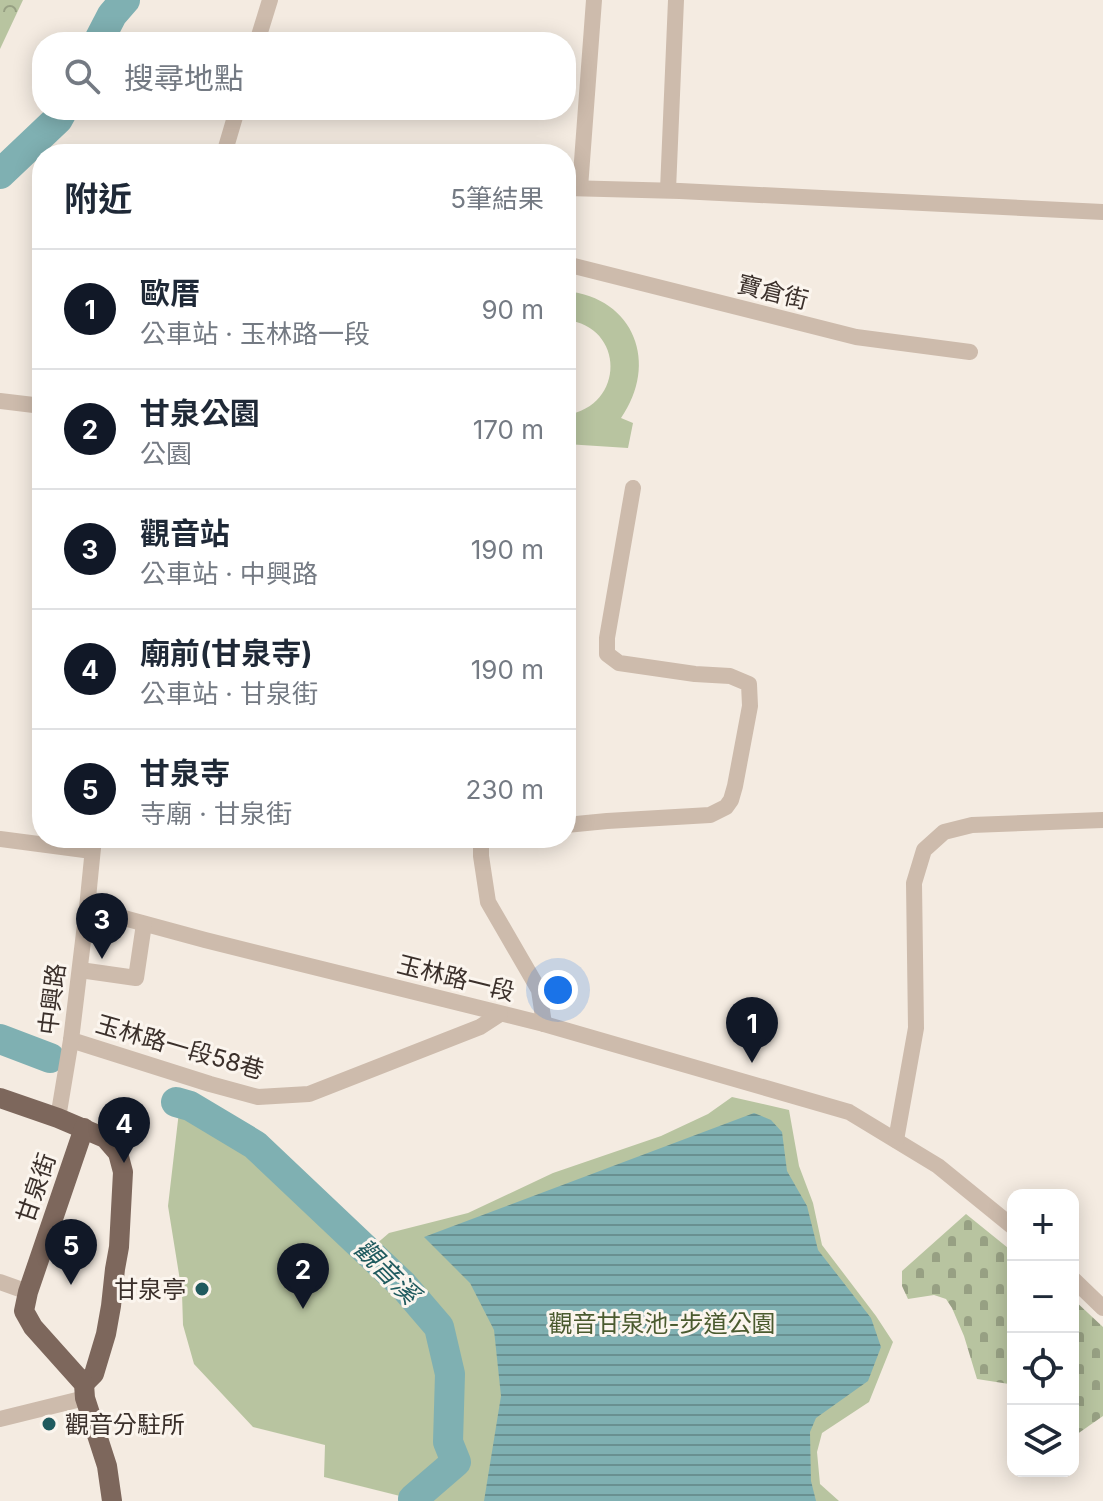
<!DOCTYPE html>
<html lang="zh-TW">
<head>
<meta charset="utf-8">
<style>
  :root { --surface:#fff; --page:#f6f6f7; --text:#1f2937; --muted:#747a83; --line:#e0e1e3; --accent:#111827 }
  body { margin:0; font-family:Inter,"Noto Sans TC",sans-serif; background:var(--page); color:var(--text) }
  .controls { position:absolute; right:24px; bottom:24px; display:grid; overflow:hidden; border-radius:16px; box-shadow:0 4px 20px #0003 }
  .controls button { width:72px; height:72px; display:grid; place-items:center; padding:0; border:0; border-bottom:2px solid var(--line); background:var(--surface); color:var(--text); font:40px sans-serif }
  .you { position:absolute; left:558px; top:990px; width:28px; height:28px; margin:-20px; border:6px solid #fff; border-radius:50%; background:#1a73e8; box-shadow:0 0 0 12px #1a73e833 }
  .badge { display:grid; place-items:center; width:52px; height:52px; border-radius:50%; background:var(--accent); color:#fff; font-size:26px; font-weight:700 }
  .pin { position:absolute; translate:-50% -66px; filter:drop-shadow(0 2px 4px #0008) }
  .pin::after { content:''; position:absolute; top:42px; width:28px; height:24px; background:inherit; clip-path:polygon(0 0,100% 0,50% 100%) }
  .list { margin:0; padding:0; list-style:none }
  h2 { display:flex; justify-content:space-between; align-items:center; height:104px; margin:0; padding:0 32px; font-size:34px }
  h2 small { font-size:26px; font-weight:400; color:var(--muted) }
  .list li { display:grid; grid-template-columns:52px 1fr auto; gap:24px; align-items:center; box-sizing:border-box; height:120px; padding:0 32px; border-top:2px solid var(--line) }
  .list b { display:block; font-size:30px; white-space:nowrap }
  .list p { margin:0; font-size:26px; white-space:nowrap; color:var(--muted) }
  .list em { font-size:26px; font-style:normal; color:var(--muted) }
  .icon { flex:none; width:44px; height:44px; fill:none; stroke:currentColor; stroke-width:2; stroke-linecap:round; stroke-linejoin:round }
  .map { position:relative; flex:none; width:1103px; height:1501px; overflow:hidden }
  .search { position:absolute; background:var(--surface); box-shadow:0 4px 20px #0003; left:32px; top:32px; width:544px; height:88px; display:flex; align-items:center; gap:20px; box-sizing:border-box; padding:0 28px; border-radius:32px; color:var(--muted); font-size:30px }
  .panel { position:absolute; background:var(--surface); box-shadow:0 4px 20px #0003; left:32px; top:144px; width:544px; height:704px; border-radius:32px }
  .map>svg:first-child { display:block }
  .green { fill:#b8c4a0 }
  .forest { fill:url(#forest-crowns) }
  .cemetery { fill:url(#cemetery-stones) }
  .water { fill:url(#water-rules) }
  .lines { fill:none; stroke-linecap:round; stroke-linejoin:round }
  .river { stroke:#7fb0b2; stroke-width:30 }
  .minor { stroke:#cdbbac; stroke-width:16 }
  .major { stroke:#7d675c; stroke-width:20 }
  .poi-dot { fill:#1f5a5e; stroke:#fbf5ee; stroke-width:3 }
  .labels { text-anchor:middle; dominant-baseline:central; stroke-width:6; stroke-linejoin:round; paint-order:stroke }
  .street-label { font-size:24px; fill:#3b302b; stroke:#fbf5ee }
  .poi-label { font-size:24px; fill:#3b302b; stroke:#fbf5ee; text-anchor:end }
  .park-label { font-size:24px; fill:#4a5a2e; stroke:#fbf5ee }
  .water-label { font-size:26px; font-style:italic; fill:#1f5a5e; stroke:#fbf5ee }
</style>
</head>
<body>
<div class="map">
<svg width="1103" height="1501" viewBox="0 0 1103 1501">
  <defs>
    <pattern id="forest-crowns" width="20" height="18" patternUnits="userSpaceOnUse" patternTransform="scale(2)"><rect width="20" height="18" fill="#b8c4a0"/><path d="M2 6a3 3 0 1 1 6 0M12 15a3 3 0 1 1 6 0" fill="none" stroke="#97a083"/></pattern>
    <pattern id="cemetery-stones" width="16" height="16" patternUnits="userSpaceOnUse" patternTransform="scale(2)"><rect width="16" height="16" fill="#b8c4a0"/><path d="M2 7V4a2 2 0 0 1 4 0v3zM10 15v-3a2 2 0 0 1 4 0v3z" fill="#97a083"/></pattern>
    <pattern id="water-rules" width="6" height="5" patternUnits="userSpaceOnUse" patternTransform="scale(2)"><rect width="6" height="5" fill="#7fb0b2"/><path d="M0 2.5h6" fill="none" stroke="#699091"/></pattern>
  </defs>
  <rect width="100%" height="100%" fill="#f4ebe1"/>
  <g class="green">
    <path d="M566,291c69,7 93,73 55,127l12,5 -5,25 -62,-4v-29c60,-9 59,-89 0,-95z"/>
    <path d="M732,1097l57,13 10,56 14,37 9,42 54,71 17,26 -24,60 -47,31 -5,19 3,32 19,17h-433l2,-3 -84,-21 1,-32 -72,-18 -59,-63 -11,-39 -1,-32 -14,-87 12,-103 75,42 113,106 21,-18 79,-20 85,-40 108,-37 47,-22z"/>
  </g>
  <path class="forest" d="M0,0h23l-23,49z"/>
  <g class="cemetery">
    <path d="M966,1214l47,38v136l-4,-4 -32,-5 -13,-43 -12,-28 -6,-9 -12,-4 -26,4 -6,-13v-15z"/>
    <path d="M1073,1299l30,28v89l-30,21z"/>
  </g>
  <path class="water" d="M754,1113l17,7 11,12 5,39 20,35 11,44 53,68 10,29 -13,34 -52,37 -6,14 1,49 5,20h-332l17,-105 -7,-66 -24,-47 -46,-46z"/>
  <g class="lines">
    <g class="river">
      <path d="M98,42l14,-27 13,-15"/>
      <path d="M0,174l58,-55 5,-9"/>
      <path d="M0,1039l50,19"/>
      <path d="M176,1102l14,4 65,39 148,140 36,42 11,47 -2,68 8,20 -43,37 1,2"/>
    </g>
    <g class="minor">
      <path d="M257,42l13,-42"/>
      <path d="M224,154l13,-44"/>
      <path d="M566,188l114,3 423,21"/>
      <path d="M580,188l14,-188"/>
      <path d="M668,190l8,-190"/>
      <path d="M566,264l290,73 114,15"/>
      <path d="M0,401l42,5"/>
      <path d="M566,825l41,-4 103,-6 16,-8 5,-7 4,-14 15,-80 -1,-22 -19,-8 -35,-2 -76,-11 -12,-9v-16l26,-150"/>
      <path d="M484,838l-3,3v15l7,46 51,88 5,34"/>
      <path d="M0,839l92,12"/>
      <path d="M87,908l118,32 339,84 305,88 89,54 75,61"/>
      <path d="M80,970l56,8 8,-54"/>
      <path d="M71,1040l139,44 48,13 51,-3 171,-67 20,-13"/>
      <path d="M58,1118l13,-78 16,-132 7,-70"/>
      <path d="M896,1140l20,-112 -2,-145 10,-33 20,-18 28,-7 131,-5"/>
      <path d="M1073,1279l30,29"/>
      <path d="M0,1282l28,10"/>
      <path d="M0,1419l85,-21"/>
    </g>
    <g class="major">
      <path d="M0,1098l58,20 47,20 13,15 5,19 -4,75 -4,22 -4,37 -5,28 -12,40 -10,10"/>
      <path d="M84,1128l-56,164 -4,19 9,16 51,57 1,14 22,68 5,35"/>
    </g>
  </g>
  <g class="poi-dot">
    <circle cx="202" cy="1289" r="8"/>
    <circle cx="49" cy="1424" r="8"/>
  </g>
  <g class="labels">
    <g class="street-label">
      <text transform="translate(773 292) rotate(14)">寶倉街</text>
      <text transform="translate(456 978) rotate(14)">玉林路一段</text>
      <text transform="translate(52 999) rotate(-83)">中興路</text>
      <text transform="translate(180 1047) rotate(16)">玉林路一段58巷</text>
      <text transform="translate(36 1188) rotate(-71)">甘泉街</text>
    </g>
    <g class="poi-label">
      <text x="186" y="1289">甘泉亭</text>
      <text x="65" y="1424" text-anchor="start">觀音分駐所</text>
    </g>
    <g class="park-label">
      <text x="662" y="1323">觀音甘泉池-步道公園</text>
    </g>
    <g class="water-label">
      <text transform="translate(387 1271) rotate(45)">觀音溪</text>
    </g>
  </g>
</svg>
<div class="controls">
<button>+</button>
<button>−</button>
<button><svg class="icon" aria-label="locate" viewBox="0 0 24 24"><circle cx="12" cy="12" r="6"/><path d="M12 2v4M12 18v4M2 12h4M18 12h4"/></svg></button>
<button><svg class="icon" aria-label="layers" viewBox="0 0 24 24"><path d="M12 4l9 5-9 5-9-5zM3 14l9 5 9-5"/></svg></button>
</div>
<div class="you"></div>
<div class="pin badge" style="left:752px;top:1063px">1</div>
<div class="pin badge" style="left:303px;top:1309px">2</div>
<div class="pin badge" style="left:102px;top:959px">3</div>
<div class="pin badge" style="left:124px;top:1163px">4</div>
<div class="pin badge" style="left:71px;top:1285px">5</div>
<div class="search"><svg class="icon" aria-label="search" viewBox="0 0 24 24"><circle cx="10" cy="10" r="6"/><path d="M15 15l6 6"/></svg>搜尋地點</div>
<section class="panel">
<h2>附近<small>5筆結果</small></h2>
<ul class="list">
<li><span class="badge">1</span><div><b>歐厝</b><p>公車站 · 玉林路一段</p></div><em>90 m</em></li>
<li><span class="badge">2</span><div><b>甘泉公園</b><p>公園</p></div><em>170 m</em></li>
<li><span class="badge">3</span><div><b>觀音站</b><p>公車站 · 中興路</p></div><em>190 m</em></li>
<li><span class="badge">4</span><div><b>廟前(甘泉寺)</b><p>公車站 · 甘泉街</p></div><em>190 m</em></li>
<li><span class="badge">5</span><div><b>甘泉寺</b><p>寺廟 · 甘泉街</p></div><em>230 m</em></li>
</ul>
</section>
</div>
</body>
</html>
